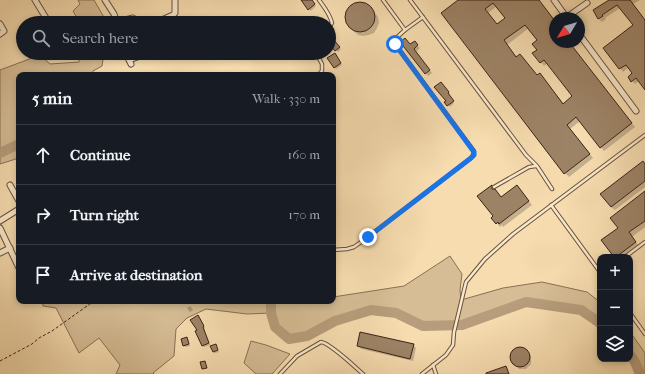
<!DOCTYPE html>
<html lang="en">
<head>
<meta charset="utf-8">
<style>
  :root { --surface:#171b24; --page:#242831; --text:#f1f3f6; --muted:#9ea1a6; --line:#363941 }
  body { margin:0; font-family:"IM FELL French Canon",serif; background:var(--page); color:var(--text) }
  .controls { position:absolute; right:12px; bottom:12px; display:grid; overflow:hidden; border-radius:8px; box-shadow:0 2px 6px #0003 }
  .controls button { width:36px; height:36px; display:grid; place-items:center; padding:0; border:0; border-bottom:1px solid var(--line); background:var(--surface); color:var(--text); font:20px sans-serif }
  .compass { position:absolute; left:549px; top:12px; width:36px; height:36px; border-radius:50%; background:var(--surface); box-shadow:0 2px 6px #0003; rotate:232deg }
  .stop { position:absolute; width:12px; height:12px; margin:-9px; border:3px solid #1a73e8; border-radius:50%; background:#fff }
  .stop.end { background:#1a73e8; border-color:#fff; box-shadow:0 1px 4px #0008 }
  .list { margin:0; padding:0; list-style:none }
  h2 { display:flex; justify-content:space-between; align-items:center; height:52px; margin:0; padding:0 16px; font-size:17px }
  h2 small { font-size:13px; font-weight:400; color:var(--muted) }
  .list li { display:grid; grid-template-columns:26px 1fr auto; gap:12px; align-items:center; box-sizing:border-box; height:60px; padding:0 16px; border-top:1px solid var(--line) }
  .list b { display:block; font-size:15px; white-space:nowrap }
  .list em { font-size:13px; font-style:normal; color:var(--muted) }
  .icon { flex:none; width:22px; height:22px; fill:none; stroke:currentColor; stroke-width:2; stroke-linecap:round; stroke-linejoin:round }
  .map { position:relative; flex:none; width:645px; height:374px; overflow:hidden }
  .search { position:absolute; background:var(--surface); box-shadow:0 2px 6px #0003; left:16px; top:16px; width:320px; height:44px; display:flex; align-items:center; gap:10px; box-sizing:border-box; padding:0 14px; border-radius:22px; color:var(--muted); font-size:15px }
  .panel { position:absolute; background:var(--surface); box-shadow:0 2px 6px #0003; left:16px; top:72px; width:320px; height:232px; border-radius:8px }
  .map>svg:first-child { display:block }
  .green { fill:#d6bd95; stroke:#897056 }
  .shadow { fill:#0003; fill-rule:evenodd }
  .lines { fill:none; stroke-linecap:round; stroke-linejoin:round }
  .river { stroke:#b79d7b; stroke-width:10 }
  .building { fill:#9d8366; stroke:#3c2316; fill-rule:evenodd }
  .lane-casing { stroke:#6a513c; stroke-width:4.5 }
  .street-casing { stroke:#6a513c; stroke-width:7 }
  .path { stroke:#3c2316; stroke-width:1; stroke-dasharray:3 2; stroke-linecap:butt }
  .lane { stroke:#f9e8cb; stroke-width:2.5 }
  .street { stroke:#f9e8cb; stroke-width:5 }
  .route { stroke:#1a73e8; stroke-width:5 }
</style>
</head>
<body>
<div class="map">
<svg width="645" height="374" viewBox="0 0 645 374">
  <rect width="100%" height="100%" fill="#f6dcaf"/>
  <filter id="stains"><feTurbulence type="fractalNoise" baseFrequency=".005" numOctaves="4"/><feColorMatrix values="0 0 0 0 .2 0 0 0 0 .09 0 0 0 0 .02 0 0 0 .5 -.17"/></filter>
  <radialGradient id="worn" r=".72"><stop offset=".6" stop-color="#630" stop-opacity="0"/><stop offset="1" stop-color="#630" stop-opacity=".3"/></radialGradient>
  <g class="green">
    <path d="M78,0h16l11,19v4h-27l-1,-5 -4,-7 7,-7z"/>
    <path d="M80,53h24l-2,13 -9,5 -1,4h-73v83l-19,6v-94l40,-15 10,9 29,-2z"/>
    <path d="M450,256l12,18 -2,16 1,10 42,-12 39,-6 45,10 13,10v21l-19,-13 -55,-8 -64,23 -39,1 -27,-13 -25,-3 -36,11 -28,15 -18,3 -14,-12 -4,-14 -24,1 -41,-5 -19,9 -11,11 -2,27 -21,17 1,1h-38l4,-9 -21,-27 -20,15 -23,-45 -13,-2 -1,-5h291v-4l71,-11z"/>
    <path d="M630,332l15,21v21h-5l-5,-12 -5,-7z"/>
    <path d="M251,341l15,4 24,9 -18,20h-16l-12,-11z"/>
  </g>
  <g class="shadow">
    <path d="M303,0h8l5,6 -5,5z"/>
    <path d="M460,0h79l16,21v21h16l2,2 -2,1 64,82 -31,24 -24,-30 -10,8 23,29 -24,19 -4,-4zM497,6l9,12 -9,6 -9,-11zM529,28l9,12v10l3,12 3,4 4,-3 26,34 -10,7 -21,-26 -6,-2 -20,-19 -10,-12z"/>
    <path d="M614,0h26l-7,4 12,16v68l-6,-7 -4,3 -3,-3 2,-8 -5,-6 -6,5 -19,-24 30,-23 -14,-17 -15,10 1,1 -4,3 -3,-3 -5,-8z"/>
    <path d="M361,3l6,2 4,3 4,5 3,4 1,6 -2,5 -3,5 -5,2 -6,1 -5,-1 -9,-8 -3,-5v-6l1,-5 4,-5 5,-2z"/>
    <path d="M332,40l9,9 -3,3 -9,-9z"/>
    <path d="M410,45h7l3,3 -4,4 16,21 -4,3 -2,-3z"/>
    <path d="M337,56l5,9 -6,4 -1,-2z"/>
    <path d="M441,83l9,11 -1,2 5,7 -4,4 -4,-5 1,-1z"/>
    <path d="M645,165v22l-30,23 -4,-3z"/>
    <path d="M492,186l9,12 16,-12 15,19 -29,22 -1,-2 -2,2 -7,-9 2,-2 -16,-20z"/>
    <path d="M645,193v34l-13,10 7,9 -14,11h-10l4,-29z"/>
    <path d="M190,306l3,4 -3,2 -3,-4z"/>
    <path d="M200,318l5,10h-1l6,17 -6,2 -1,-1 -7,-15 2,-1z"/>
    <path d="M187,338l1,2 2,6 -4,1 -2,-1z"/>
    <path d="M215,345l4,7 -4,1 -2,-1z"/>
    <path d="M413,345l3,3 -3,13 -52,-12 -3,-3z"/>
    <path d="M516,348l7,1 6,5 2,3v7l-5,5h-7l-8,-7 -1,-5 1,-4z"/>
  </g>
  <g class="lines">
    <g class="river">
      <path d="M0,153l19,-9"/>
      <path d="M271,301v12l4,14 14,12 18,-3 28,-15 36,-11 25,3 27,13 39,-1 64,-23 55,8 19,13"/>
      <path d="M630,355l5,7 5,12"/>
    </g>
  </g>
  <g class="building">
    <path d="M301,0h11l3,4 -7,6z"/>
    <path d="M458,0h81l16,21v21h14l63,81 -32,25 -24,-31 -9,8 23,29 -26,20 -123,-161zM493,3l12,15 -8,6 -12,-15zM525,25l12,15 -5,4 5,6 -5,3 8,10 4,-3 28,36 -9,8 -23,-31 -3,2 -17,-21 -4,3 -12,-17z"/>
    <path d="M609,0h21l15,20v70l-9,-12 -5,4 -3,-5 4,-4 -6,-8 -7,4 -16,-21 30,-23 -16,-20 -15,10 1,1 -5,3 -5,-9z"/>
    <circle cx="360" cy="17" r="15"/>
    <path d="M332,38l8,9 -5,4 -6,-7v-3z"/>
    <path d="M405,38l5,6 5,-3 3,4 -4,4 16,21 -5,4 -25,-32z"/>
    <path d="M335,53l6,10 -7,5 -7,-10z"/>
    <path d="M441,82l8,10 -1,1 6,8 -7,5 -3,-4 2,-1 -12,-14z"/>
    <path d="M643,161l2,3v17l-34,26 -11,-13z"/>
    <path d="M492,185v4h3l6,8 16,-12 12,16 -30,23 -1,-2 -2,2 -5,-6 2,-2 -16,-20z"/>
    <path d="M645,191v30l-16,11 7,10 -20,15h-2l-13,-17 17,-12 -8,-10z"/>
    <path d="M198,315l6,11 -1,1 6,16 -7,3 -7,-15 2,-1 -7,-10z"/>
    <path d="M360,332l54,12 -4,15 -53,-13z"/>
    <path d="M187,337l2,7 -6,2 -2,-7z"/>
    <path d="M216,344l2,6 -5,2 -3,-6z"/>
    <circle cx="520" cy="357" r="10"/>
    <path d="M205,361l2,7 -5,1 -2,-7z"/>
    <path d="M506,366l3,8h-23v-1z"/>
  </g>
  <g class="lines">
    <g class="lane-casing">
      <g id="lane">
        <path d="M319,0c5,7 11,14 13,23l-3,4"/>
        <path d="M383,0l22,30"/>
        <path d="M410,0l116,155 11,11 15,23"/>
        <path d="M316,53l6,11v7l-4,4"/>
        <path d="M494,187l35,-20 7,-1"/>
        <path d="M551,205l49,67"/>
        <path d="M333,250l14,-1 7,-2 14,-10 103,-79 2,-3 1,-4 -79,-107 -1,-4 11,-10 18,-13"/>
        <path d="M625,257l20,-15"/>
        <path d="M630,313l15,21"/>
        <path d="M433,365l3,9"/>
        <path d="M280,374l17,-18 24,-14c9,1 34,25 42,32"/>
        <path d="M422,374l24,-19 7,-10 1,-13 12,-50 19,-23 28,-25 132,-99"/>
      </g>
    </g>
    <g class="street-casing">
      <g id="street">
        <path d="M35,0l14,23"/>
        <path d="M105,0l9,14 3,9"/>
        <path d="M554,0l13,18"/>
        <path d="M567,17l20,-14"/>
        <path d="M117,22l16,-4"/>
        <path d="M155,23l18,-8 2,-2v-13"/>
        <path d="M0,24l4,7 -4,3"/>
        <path d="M579,34l57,77"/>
        <path d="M126,53l5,11"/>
        <path d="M129,60l19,-7"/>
        <path d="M10,185l9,16"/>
        <path d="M0,221l19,-12"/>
        <path d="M0,228l19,40"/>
        <path d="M0,253l10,-5"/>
      </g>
    </g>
    <path class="path" d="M0,361l32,-17 7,-6 13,-7 42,-30"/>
    <use href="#lane" class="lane"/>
    <use href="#street" class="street"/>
  </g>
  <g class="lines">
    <path class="route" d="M368,237l103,-79 3,-3v-3l-79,-108"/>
  </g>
  <rect width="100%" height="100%" filter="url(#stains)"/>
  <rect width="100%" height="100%" fill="url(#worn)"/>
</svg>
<div class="controls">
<button>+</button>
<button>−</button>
<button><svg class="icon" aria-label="layers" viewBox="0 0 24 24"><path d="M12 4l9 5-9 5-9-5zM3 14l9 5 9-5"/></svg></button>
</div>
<svg class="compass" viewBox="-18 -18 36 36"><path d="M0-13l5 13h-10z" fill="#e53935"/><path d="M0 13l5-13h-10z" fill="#9ea1a6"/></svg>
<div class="stop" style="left:395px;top:44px"></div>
<div class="stop end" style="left:368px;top:237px"></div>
<div class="search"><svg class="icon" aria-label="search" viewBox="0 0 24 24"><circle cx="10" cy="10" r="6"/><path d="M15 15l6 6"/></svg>Search here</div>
<section class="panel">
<h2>5 min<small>Walk · 330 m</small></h2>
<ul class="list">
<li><svg class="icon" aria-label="ahead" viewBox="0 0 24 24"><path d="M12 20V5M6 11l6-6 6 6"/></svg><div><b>Continue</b></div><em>160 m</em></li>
<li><svg class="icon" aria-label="right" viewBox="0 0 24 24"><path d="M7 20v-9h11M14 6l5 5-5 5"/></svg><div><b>Turn right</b></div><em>170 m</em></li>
<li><svg class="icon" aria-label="arrive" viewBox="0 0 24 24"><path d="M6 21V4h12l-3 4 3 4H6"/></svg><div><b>Arrive at destination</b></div></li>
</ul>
</section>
</div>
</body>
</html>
